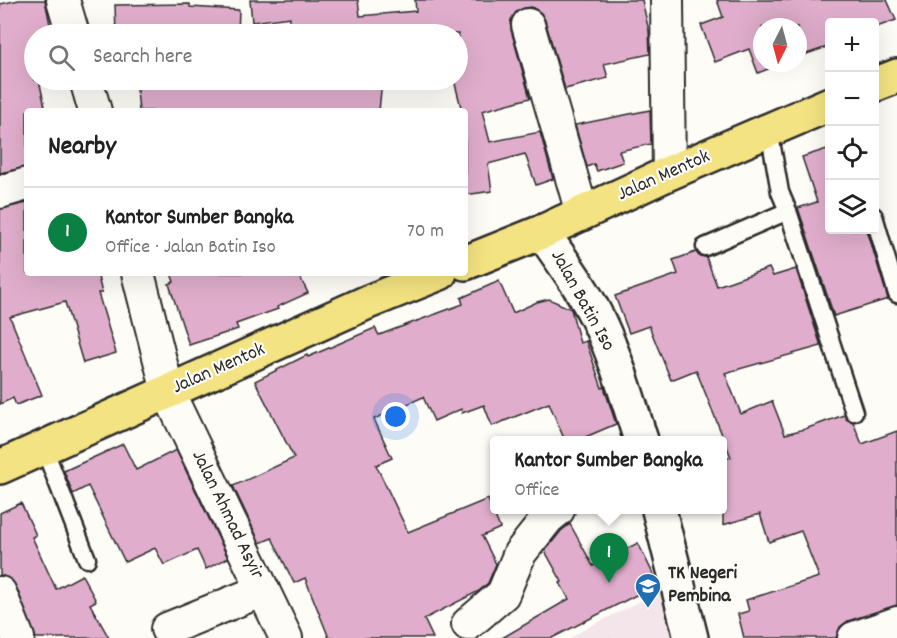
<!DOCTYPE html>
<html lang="en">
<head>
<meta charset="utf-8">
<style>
  :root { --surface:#fff; --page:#f6f6f6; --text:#222; --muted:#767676; --line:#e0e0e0; --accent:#0b8043 }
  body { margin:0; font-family:Dekko,sans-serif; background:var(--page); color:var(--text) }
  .controls { position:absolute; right:18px; top:18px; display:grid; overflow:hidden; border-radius:6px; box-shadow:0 6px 24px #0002 }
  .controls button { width:54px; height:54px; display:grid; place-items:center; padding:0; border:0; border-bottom:2px solid var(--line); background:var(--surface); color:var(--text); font:30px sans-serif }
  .compass { position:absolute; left:753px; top:18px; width:54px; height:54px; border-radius:50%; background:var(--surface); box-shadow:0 6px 24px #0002; rotate:186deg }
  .you { position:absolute; left:396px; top:417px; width:21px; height:21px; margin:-15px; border:4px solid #fff; border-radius:50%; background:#1a73e8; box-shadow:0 0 0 9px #1a73e833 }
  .badge { display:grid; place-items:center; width:39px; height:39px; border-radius:50%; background:var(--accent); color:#fff; font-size:20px; font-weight:700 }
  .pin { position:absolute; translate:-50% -50px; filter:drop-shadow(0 2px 3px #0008) }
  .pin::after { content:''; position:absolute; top:32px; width:21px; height:18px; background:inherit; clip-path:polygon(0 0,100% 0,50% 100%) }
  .popup { position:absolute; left:490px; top:436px; width:237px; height:78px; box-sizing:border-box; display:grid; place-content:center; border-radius:6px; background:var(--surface); filter:drop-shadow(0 2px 4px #0005); font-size:20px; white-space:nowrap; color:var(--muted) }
  .popup b { font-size:22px; color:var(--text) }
  .popup::after { content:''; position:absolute; left:50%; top:100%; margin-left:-12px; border:12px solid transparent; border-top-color:var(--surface) }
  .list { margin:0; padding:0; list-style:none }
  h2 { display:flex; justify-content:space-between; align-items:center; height:78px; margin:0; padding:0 24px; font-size:26px }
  h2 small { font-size:20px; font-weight:400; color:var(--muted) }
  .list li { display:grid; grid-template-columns:39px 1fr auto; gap:18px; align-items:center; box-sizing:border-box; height:90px; padding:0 24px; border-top:2px solid var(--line) }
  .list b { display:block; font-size:22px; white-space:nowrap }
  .list p { margin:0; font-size:20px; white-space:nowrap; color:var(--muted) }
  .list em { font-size:20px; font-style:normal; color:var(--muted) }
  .icon { flex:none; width:33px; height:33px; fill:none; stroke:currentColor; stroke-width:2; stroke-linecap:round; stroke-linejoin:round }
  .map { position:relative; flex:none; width:897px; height:638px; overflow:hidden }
  .search { position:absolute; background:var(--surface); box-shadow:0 6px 24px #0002; left:24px; top:24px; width:444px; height:66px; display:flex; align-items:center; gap:15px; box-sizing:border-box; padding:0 21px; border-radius:33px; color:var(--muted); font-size:22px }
  .panel { position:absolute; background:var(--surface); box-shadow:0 6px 24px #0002; left:24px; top:108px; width:444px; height:168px; border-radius:6px }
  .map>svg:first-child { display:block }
  .built { fill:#f4e5ea }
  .building { fill:#e0aecc; stroke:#2b2b2b; stroke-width:1.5 }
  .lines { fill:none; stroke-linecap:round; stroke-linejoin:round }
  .service-casing { stroke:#2b2b2b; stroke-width:21 }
  .minor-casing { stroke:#2b2b2b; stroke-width:36 }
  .tertiary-casing { stroke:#2b2b2b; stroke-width:38 }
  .trunk-casing { stroke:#2b2b2b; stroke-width:38 }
  .service { stroke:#fdfcf7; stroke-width:16 }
  .minor { stroke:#fdfcf7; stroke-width:32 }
  .tertiary { stroke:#fdfcf7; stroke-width:33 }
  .trunk { stroke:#f4e382; stroke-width:33 }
  .labels { text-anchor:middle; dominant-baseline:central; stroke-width:4.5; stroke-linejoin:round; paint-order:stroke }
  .street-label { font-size:20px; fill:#2b2b2b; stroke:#fdfcf7 }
  .poi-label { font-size:20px; font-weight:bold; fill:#2b2b2b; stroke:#fdfcf7; text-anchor:start }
</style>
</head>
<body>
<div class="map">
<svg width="897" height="638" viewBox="0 0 897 638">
  <rect width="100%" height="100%" fill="#fdfcf7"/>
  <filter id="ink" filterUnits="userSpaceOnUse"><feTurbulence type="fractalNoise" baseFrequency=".0167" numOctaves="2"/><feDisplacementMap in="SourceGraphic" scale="12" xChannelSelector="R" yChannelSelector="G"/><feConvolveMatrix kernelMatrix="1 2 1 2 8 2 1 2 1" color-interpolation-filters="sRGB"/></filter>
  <g filter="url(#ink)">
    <path class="built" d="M665,589l14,49h-109l15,-9z"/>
    <g class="building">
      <path d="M19,0h26l7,34h-18v46h5l7,31h-19v56l-27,6v-169z"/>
      <path d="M250,0h108l2,16 56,-5 -1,-11h227l7,31 1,23 -46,10 4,14 -43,11 -20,-69 -4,-7 -9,-6 -8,1 -8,4 -5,8v10l19,68 -48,13 8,31 50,-10 13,47 -17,6 -11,-31 -37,10 4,27 -27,4v-84h-3l-8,-31h4v-46h-169l1,-17 -38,5z"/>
      <path d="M717,0h170l9,20 -22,8v-6h-44v24l-32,11v-30h-36v36h21l-25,10 -9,-24 -34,13 -14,-37 22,-8z"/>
      <path d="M190,4v3l49,3 -1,24h-122l-1,-29z"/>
      <path d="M136,80h246l-3,31h-240z"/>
      <path d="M650,110l1,34 -32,7 4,11 -26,9 -3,-7 -7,3 -12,-42z"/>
      <path d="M830,148v82h37l21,69 -54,17 -36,-108 19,-6 -15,-45z"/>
      <path d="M27,203v70h70l5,20h-4l18,60 -33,10 -18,-61 -55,15 32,78 -26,10 -3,-7 -13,6v-195z"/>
      <path d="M696,252l3,4 7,1 11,29 52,-18 4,8 23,-7 25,77 -96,27 16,41 31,-13 13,33 20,-5 39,-14 3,5 6,2 9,22 35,-13v174l-49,16 -8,6 -4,11h-92l-6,-24 11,-3 -3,-11 73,-23 -18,-46 -32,11 -9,-28 -37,11v-65l8,-3 -35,-87 -25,10 -22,-54 -20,7 -14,-37 63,-22 -5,-14z"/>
      <path d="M171,273h127l10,20 -31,14 1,2 -42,15 2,5 -49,16 -20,-61 5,-2z"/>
      <path d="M499,281l14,32 24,-11 12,-3 22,10 9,34 6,-2 16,47 2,-1 12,37 -40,17h-11l-16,-38 -57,23 -8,-21 -22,8 -1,-4 -27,12 -11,-24 -49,22 18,39 -16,7 32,67 80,-33 12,29 -18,8 14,28 -8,19 -9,8 -55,28 9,19h-104l-24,-60 -11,5 -22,-45 -12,5 -27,-57 61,-28 -39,-77 52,-26 1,2 67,-29 4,7 84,-31 -2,-6z"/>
      <path d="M123,444l13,26 40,-20 52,108 -22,11 -9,-19 -33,15 -9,-17 -30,14 -37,-76 -15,8 -9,-23z"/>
      <path d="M21,503l15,32 -4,2 24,52 26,-14 14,26 -6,3 19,34h-73l-20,-52 -5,-7 -11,-4v-62z"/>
      <path d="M570,524l23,42 45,-23 20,41 -106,54h-50l67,-39 -9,-16 2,-1 -17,-31 16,-20z"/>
    </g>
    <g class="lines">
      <g class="service-casing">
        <g id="service">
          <path d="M788,211l66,201"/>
          <path d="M874,216l23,78"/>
          <path d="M705,247l83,-36 -8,-19 -11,-62"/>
          <path d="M44,448l43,111"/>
        </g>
      </g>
      <g class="minor-casing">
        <g id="minor">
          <path d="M63,0l10,34"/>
          <path d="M667,0l2,173"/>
          <path d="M528,25l54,188"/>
          <path d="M86,80l9,31"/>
          <path d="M0,192l27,-8"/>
          <path d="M138,273l30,119 118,246"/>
          <path d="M0,593l18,45"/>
          <path d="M468,624l35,-30 17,-41 28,-35 10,-8"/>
          <path d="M167,629l96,-39"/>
          <path d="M854,638l43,-15"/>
        </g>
      </g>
      <g class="tertiary-casing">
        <g id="tertiary">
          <path d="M542,232c20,29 42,58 57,90 18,38 29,78 42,118"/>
          <path d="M659,510l32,128"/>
        </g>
      </g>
      <g class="trunk-casing">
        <g id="trunk">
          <path d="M874,85l23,-9"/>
          <path d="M465,263l77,-31 127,-59 161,-69"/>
          <path d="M0,467l368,-165 72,-29"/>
        </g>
      </g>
      <use href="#service" class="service"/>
      <use href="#minor" class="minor"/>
      <use href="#tertiary" class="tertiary"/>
      <use href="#trunk" class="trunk"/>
    </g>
  </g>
  <defs>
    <g id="school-pin" transform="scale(1.35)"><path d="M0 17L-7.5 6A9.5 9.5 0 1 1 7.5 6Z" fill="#1f6fb2" stroke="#fdfcf7"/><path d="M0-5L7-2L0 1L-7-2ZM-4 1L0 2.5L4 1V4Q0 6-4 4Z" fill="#fff"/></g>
  </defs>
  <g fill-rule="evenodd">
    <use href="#school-pin" x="648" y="586"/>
  </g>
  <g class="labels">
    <g class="street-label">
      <text transform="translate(664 176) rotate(-24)">Jalan Mentok</text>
      <text transform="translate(582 301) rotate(61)">Jalan Batin Iso</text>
      <text transform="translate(219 369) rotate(-24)">Jalan Mentok</text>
      <text transform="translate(227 515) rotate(64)">Jalan Ahmad Asyir</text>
    </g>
    <g class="poi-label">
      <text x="668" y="574">TK Negeri<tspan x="668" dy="23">Pembina</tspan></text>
    </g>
  </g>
</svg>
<div class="controls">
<button>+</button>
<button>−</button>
<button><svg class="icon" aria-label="locate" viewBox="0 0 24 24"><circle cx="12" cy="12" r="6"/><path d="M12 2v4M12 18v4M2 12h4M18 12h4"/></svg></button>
<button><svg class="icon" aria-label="layers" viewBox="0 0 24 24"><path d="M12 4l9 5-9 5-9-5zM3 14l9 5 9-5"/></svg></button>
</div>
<svg class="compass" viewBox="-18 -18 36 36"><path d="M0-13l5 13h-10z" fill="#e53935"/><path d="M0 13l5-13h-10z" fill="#767676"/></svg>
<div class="you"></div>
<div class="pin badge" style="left:609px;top:583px">1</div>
<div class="popup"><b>Kantor Sumber Bangka</b>Office</div>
<div class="search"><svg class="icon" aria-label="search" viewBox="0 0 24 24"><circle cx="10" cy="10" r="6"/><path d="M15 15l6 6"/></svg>Search here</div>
<section class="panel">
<h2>Nearby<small></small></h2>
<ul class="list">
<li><span class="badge">1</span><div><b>Kantor Sumber Bangka</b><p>Office · Jalan Batin Iso</p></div><em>70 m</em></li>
</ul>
</section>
</div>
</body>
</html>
